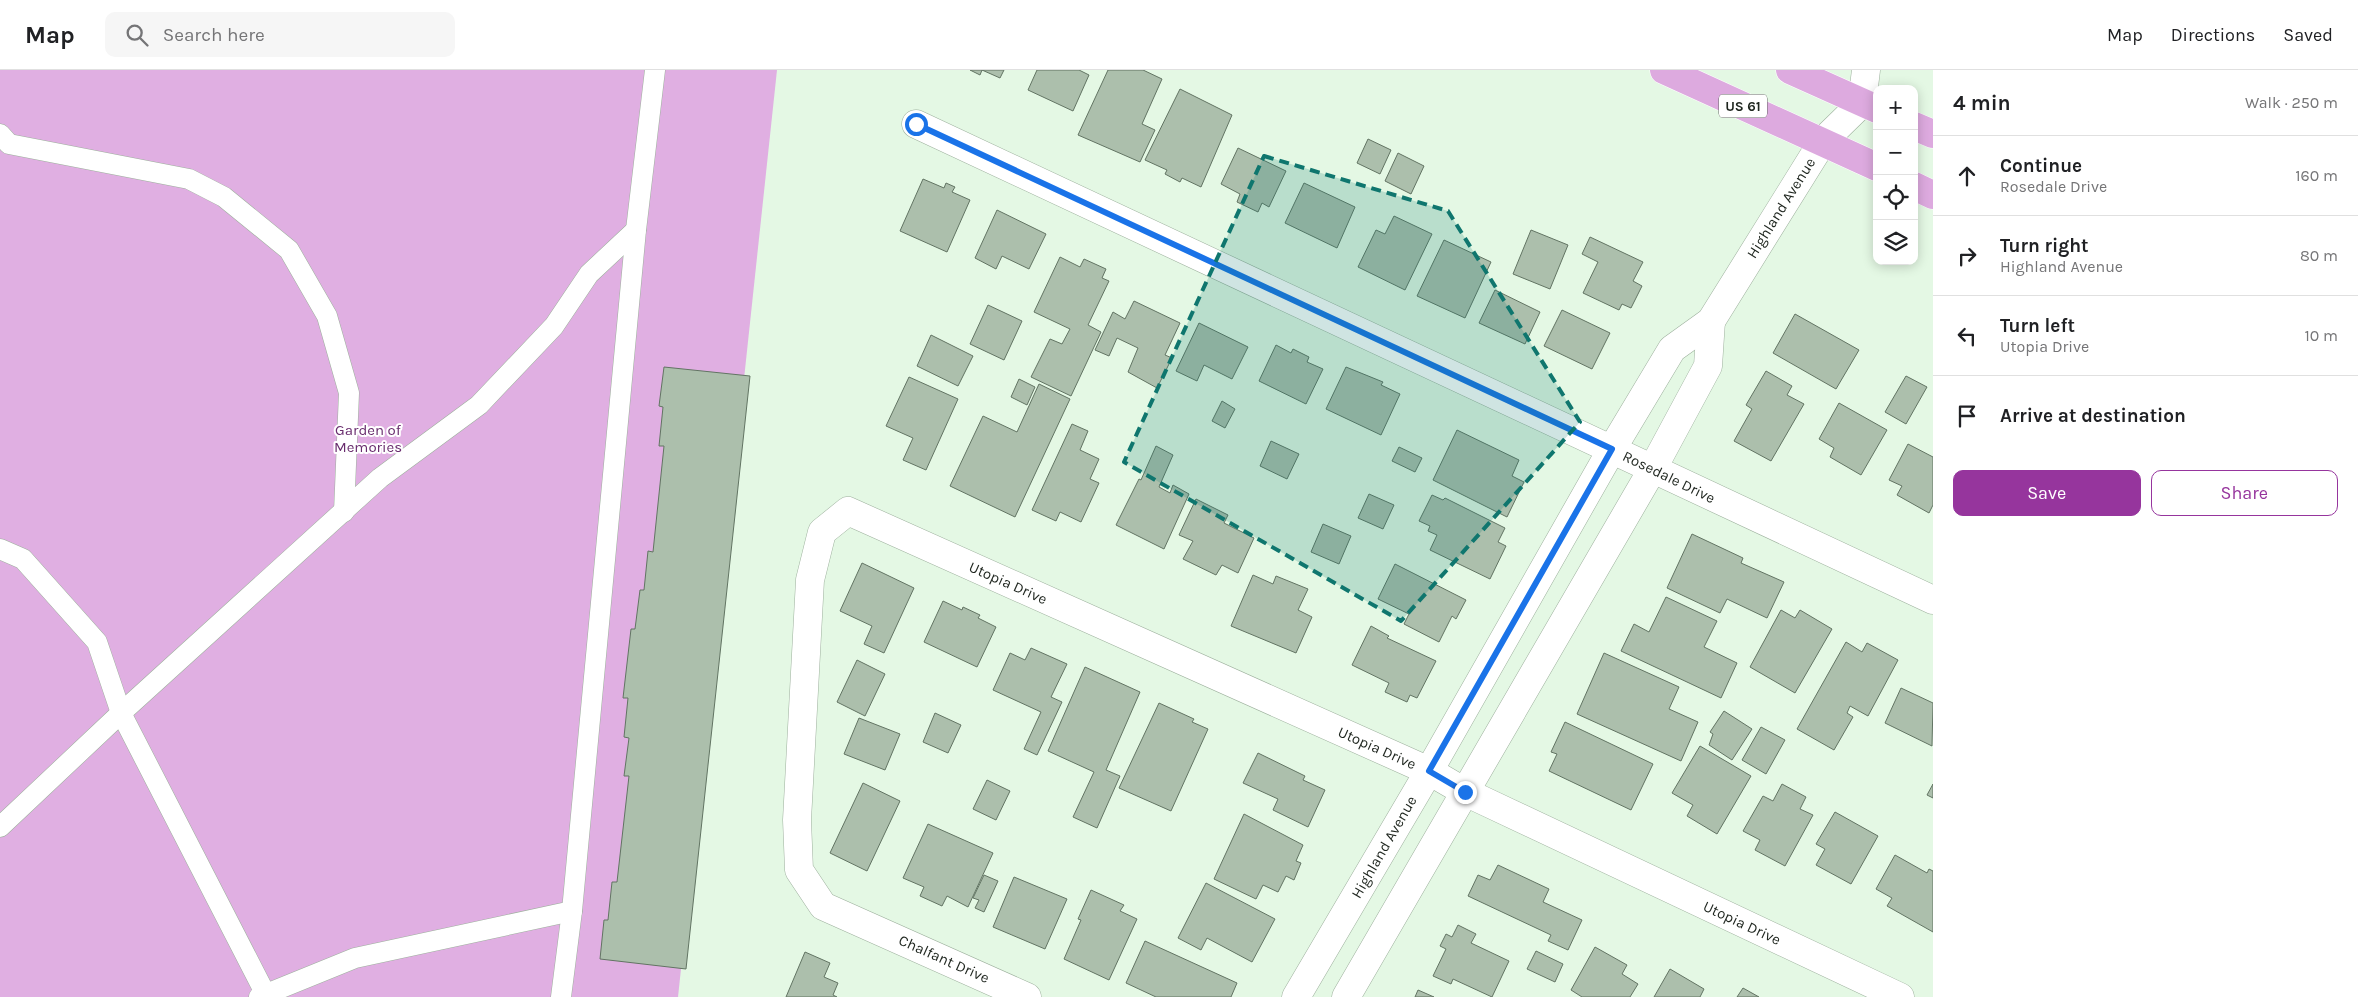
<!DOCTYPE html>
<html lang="en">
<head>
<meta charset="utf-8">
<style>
  :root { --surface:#fff; --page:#f6f6f6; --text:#202124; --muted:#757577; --line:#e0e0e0; --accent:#96359d }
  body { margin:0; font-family:Karla,sans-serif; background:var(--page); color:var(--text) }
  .controls { position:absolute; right:15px; top:15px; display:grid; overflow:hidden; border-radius:10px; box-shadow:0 2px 12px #0003 }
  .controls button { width:45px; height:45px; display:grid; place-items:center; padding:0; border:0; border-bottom:1px solid var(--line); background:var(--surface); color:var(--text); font:25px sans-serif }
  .stop { position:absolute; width:15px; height:15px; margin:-11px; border:4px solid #1a73e8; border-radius:50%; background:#fff }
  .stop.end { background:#1a73e8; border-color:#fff; box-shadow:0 1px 5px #0008 }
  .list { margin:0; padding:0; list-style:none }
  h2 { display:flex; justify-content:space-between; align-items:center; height:65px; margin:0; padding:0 20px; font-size:21px }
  h2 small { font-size:16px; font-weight:400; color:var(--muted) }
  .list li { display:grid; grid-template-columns:32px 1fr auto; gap:15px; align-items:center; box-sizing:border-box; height:80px; padding:0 20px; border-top:1px solid var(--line) }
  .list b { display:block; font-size:19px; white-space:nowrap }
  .list p { margin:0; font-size:16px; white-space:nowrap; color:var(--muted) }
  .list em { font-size:16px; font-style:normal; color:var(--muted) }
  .actions { display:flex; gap:10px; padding:15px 20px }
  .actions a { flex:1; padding:11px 0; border:1px solid var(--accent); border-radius:10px; text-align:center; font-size:18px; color:var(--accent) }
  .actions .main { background:var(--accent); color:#fff }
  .icon { flex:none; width:28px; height:28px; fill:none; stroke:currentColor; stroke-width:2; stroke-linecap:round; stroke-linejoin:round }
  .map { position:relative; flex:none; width:1933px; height:927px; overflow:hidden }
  header { display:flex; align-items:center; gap:30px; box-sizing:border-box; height:70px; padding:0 25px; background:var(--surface); border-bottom:1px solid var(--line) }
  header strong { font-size:24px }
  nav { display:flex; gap:28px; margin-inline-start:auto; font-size:18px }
  .search { width:350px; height:45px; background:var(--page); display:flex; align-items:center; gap:12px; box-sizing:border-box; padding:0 18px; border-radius:10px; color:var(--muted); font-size:19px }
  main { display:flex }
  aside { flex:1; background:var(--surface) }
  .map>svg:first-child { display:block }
  .green { fill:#e0afe2 }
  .building { fill:#acbfac; stroke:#627463 }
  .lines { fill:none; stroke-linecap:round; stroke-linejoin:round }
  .lane-casing { stroke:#9db09d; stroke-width:21 }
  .street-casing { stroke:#9db09d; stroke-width:29 }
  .highway-casing { stroke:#fff; stroke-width:29 }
  .lane { stroke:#fff; stroke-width:20 }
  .street { stroke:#fff; stroke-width:28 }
  .highway { stroke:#ddaadf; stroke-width:28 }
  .route { stroke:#1a73e8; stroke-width:6 }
  .marked { fill:#0f766e; fill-opacity:0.2; stroke:#0f766e; stroke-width:4; stroke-dasharray:10 6; stroke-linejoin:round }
  .labels { text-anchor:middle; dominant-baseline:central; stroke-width:4; stroke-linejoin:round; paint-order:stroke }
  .shield { fill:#fff; stroke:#626662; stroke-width:1 }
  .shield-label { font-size:14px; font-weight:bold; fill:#1e251e }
  .street-label { font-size:15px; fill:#1e251e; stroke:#fff }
  .park-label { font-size:15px; fill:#682b6d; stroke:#fff }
</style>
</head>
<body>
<header>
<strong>Map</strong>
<div class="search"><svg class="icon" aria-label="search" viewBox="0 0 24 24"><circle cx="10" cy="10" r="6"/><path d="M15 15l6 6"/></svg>Search here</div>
<nav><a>Map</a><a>Directions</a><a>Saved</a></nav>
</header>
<main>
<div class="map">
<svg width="1933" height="927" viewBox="0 0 1933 927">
  <rect width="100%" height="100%" fill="#e4f8e4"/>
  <path class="green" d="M0,0h777l-99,927h-678z"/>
  <g class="building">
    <path d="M970,0h34l-4,8 -18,-8 -2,5z"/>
    <path d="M1037,0h42l10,5 -16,36 -45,-21z"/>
    <path d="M1108,0h35l19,9 -20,45 13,6 -15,32 -62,-27z"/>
    <path d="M1180,19l52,26 -31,72 -19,-9 -2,4 -15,-8 2,-4 -22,-10z"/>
    <path d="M1368,69l23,11 -11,24 -23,-11z"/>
    <path d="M1238,78l48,23 -17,36 -7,-4 -4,9 -21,-10 3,-8 -19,-10z"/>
    <path d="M1398,83l26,13 -13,28 -26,-13z"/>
    <path d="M923,109l21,9 2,-5 9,4 -3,5 18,8 -23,52 -47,-21z"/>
    <path d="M1304,113l51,24 -18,41 -52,-25z"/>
    <path d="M997,140l49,24 -17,35 -27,-13 -6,13 -21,-11z"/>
    <path d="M1394,146l38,18 -27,56 -47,-23 18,-37 9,4z"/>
    <path d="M1531,160l37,15 -18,44 -37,-15z"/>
    <path d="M1590,167l53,25 -10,19 9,5 -11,22 -9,-4 -3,6 -36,-17 15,-31 -16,-8z"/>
    <path d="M1444,170l47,22 -26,56 -48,-22z"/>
    <path d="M1060,187l20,10 4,-8 22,10 -4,9 7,3 -21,44 13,7 -30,64 -40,-19 19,-38 12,5 8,-15 -36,-17z"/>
    <path d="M1495,220l45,22 -15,32 -46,-21z"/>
    <path d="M1134,231l46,22 -15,32 7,3 -15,30 -29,-16 10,-24 -21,-10 -8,18 -14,-6 18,-38 12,7z"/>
    <path d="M988,235l34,16 -18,39 -34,-16z"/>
    <path d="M1562,240l48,23 -18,36 -48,-23z"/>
    <path d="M1795,244l64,36 -23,39 -63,-36z"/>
    <path d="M1199,253l49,24 -16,32 -28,-14 -7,16 -21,-10z"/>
    <path d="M931,265l42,21 -15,30 -41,-20z"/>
    <path d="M1276,275l15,8 2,-4 16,8 -2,5 16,7 -17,35 -47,-23z"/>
    <path d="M664,297l86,9 -64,593 -86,-10 4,-39h4l4,-38h5l12,-106h-5l5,-38 -5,-1 4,-39h-5l8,-69h4l5,-39h4l4,-39 5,1 11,-106h-5l4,-39 -4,-1z"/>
    <path d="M1346,297l37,15 -2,3 19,9 -19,41 -55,-26z"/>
    <path d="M1766,301l26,15 -5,9 17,9 -33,57 -37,-20 18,-32 -6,-4z"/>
    <path d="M1906,306l21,11 -21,37 -21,-12z"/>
    <path d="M909,307l49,22 -32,71 -23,-10 10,-22 -27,-12z"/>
    <path d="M1019,309l16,8 -8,18 -16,-8z"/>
    <path d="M1039,314l31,15 -55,118 -65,-31 33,-70 34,16z"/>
    <path d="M1222,331l13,8 -10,19 -13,-7z"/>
    <path d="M1839,333l48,27 -26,45 -31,-18 4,-9 -15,-9z"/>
    <path d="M1072,354l16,7 -8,19 19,9 -9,20 9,4 -18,39 -21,-10 -4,9 -24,-11z"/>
    <path d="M1457,360l62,30 -7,16 12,6 -17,35 -74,-37z"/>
    <path d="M1271,371l28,13 -12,25 -27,-13z"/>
    <path d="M1908,374l25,13v48l-4,8 -32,-18 5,-9 -13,-6z"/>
    <path d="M1156,376l17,9 -14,32 11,6 3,-8 16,9 -25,55 -48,-24 23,-46 2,1z"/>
    <path d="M1399,377l23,11 -7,14 -23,-11z"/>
    <path d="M1369,424l25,11 -11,24 -25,-11z"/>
    <path d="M1432,425l11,5 2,-2 60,30 -7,14 8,4 -16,33 -60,-29 7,-15 -9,-4 2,-5 -11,-5z"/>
    <path d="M1196,429l32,16 -4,8 30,15 -16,35 -16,-8 -6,10 -33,-16 10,-18 -14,-6z"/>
    <path d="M1323,454l28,12 -12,28 -28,-12z"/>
    <path d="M1692,464l51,24 -2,5 43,19 -17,36 -40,-19 -7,14 -53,-25z"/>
    <path d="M862,493l52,25 -30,65 -20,-9 8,-18 -32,-15z"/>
    <path d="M1395,494l71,36 -10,19 -4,-3 -13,26 -35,-18 5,-10 -31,-15z"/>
    <path d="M1253,505l20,9 3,-8 32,13 -10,21 14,7 -16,36 -65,-27z"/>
    <path d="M1666,527l51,24 -13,26 33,16 -16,35 -100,-47 13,-27 15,8z"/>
    <path d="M943,531l19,9 1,-3 17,8 -2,3 18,9 -19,40 -53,-25z"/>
    <path d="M1781,540l14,8 5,-8 32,19 -37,64 -45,-26z"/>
    <path d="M1371,556l18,10 -2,2 49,23 -19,37 -7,-3 -3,7 -22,-10 4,-9 -37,-18z"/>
    <path d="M1846,572l16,10 5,-9 31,17 -30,56 -18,-10 -3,7 6,4 -19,33 -37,-21z"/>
    <path d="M1031,578l36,16 -16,33 11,5 -25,53 -13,-6 17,-37 -48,-22 17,-37 15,7z"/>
    <path d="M1604,583l75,34 -10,22 29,13 -17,39 -104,-47z"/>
    <path d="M857,590l28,14 -20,42 -28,-14z"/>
    <path d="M1085,597l55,25 -34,78 14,6 -23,52 -24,-11 21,-45 -46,-21z"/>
    <path d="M1901,618l32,15 -1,43 -47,-23z"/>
    <path d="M1159,633l35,16 -2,3 16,7 -37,82 -52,-23z"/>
    <path d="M1724,641l28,18 -20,31 -23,-15 4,-11 -3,-2z"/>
    <path d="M935,643l26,12 -13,28 -25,-11z"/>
    <path d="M859,648l41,16 -15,36 -41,-16z"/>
    <path d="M1565,652l88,42 -22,46 -82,-39 8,-17 -6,-2z"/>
    <path d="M1761,657l24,13 -19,34 -24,-14z"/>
    <path d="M1700,676l51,30 -34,58 -30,-18 6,-11 -21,-12z"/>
    <path d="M1258,683l47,23 -2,4 22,10 -17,37 -35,-17 5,-11 -35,-16z"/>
    <path d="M987,710l23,11 -14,29 -23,-11z"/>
    <path d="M863,713l37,18 -33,70 -37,-18z"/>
    <path d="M1782,714l24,13 -6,12 13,6 -28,51 -30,-16 5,-10 -17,-9 20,-35 10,5z"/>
    <path d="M1933,714v14l-6,-3z"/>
    <path d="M1835,742l43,24 -27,48 -35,-19 9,-16 -9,-5z"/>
    <path d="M1244,744l59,31 -7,16 5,2 -7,17 -8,-4 -8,16 -15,-7 -7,14 -42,-20z"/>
    <path d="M928,754l65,29 -25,54 -21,-11 -5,10 -22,-10 4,-9 -21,-9z"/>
    <path d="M1895,785l32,18 2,-4 4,2v61l-46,-26 5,-8 -16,-9z"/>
    <path d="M1498,795l51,24 -6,13 39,18 -14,30 -20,-9 3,-6 -83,-39 10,-21 12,5z"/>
    <path d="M984,805l14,6 -14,31 -9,-4 4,-8 -6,-2z"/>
    <path d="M1014,807l53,22 -22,50 -52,-22z"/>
    <path d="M1206,813l69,36 -23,43 -45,-24 -6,12 -23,-12z"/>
    <path d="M1091,820l33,15 -4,6 17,8 -28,61 -45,-21 17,-39 -3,-1z"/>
    <path d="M1458,855l18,9 -5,9 38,18 -17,36 -39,-18 -2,5 -18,-8 13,-27 -6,-3 6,-12 6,3z"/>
    <path d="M1145,871l92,42 -6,14h-75l-30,-14z"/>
    <path d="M1595,877l32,18 -5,9 16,10 -8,13h-48l-11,-7z"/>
    <path d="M1536,881l27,13 -8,18 -28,-13z"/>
    <path d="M805,882l25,11 -6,14 14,6 -5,12 4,2h-51z"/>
    <path d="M1670,899l34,20 -4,8h-46z"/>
    <path d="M1743,918l16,9h-22z"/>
    <path d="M1418,920l16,7h-19z"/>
  </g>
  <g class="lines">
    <g class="lane-casing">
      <g id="lane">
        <path d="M0,64l9,10 180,35 35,18 65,53 38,66 22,77 -5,119"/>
        <path d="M0,479l23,10 74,83 24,71 144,280"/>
        <path d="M0,757l121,-114 259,-235 99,-73 75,-79 35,-52 47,-44"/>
        <path d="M259,927l96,-39 217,-47"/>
        <path d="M561,927l11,-86 64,-681 19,-160"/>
      </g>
    </g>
    <g class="street-casing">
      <g id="street">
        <path d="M916,54l1017,476"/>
        <path d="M1027,927l-204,-91 -24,-36 -2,-50 13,-240 12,-48 26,-21 581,260 36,21 435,205"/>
        <path d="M1296,927l133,-226 183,-322 60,-100 39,-28 112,-180 39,-38 4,-33"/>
        <path d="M1346,927l306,-527 56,-104 3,-45"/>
      </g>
    </g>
    <g class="highway-casing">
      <g id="highway">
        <path d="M1664,0l213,97"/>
        <path d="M1790,0l87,39"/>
        <path d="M1914,56l19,8"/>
        <path d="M1914,116l19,9"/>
      </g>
    </g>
    <use href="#lane" class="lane"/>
    <use href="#street" class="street"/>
    <use href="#highway" class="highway"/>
  </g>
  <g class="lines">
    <path class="route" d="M916,54l696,325 -183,322 36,21"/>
  </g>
  <path class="marked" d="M1264,86l184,55 132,211 -179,199 -277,-159z"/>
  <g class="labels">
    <rect class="shield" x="1719" y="24.5" width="48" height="23" rx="4"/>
    <g class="shield-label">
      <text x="1743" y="36">US 61</text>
    </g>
    <g class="street-label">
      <text transform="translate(1781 138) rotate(-58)">Highland Avenue</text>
      <text transform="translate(1669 407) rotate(26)">Rosedale Drive</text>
      <text transform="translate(1008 513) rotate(24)">Utopia Drive</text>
      <text transform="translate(1377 678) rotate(24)">Utopia Drive</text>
      <text transform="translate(1384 777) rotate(-60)">Highland Avenue</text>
      <text transform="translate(1742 853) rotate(25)">Utopia Drive</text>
      <text transform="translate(944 889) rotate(24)">Chalfant Drive</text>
    </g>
    <g class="park-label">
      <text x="368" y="360">Garden of<tspan x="368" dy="17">Memories</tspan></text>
    </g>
  </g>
</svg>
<div class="controls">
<button>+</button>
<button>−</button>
<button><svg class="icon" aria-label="locate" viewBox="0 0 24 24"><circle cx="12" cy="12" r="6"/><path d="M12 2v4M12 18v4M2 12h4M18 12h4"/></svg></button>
<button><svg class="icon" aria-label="layers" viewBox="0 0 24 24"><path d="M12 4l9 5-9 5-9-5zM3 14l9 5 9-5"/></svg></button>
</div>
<div class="stop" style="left:916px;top:54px"></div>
<div class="stop end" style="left:1465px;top:722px"></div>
</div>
<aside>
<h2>4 min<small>Walk · 250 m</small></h2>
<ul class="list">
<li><svg class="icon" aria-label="ahead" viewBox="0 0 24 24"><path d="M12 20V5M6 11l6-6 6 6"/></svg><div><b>Continue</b><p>Rosedale Drive</p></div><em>160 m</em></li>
<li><svg class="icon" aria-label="right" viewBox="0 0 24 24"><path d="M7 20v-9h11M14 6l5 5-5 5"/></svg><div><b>Turn right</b><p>Highland Avenue</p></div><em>80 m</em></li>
<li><svg class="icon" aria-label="left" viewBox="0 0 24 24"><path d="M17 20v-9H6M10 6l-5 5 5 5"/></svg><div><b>Turn left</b><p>Utopia Drive</p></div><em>10 m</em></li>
<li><svg class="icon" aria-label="arrive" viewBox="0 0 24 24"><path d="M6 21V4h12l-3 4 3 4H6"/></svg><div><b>Arrive at destination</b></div></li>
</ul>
<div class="actions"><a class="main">Save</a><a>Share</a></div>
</aside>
</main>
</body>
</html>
